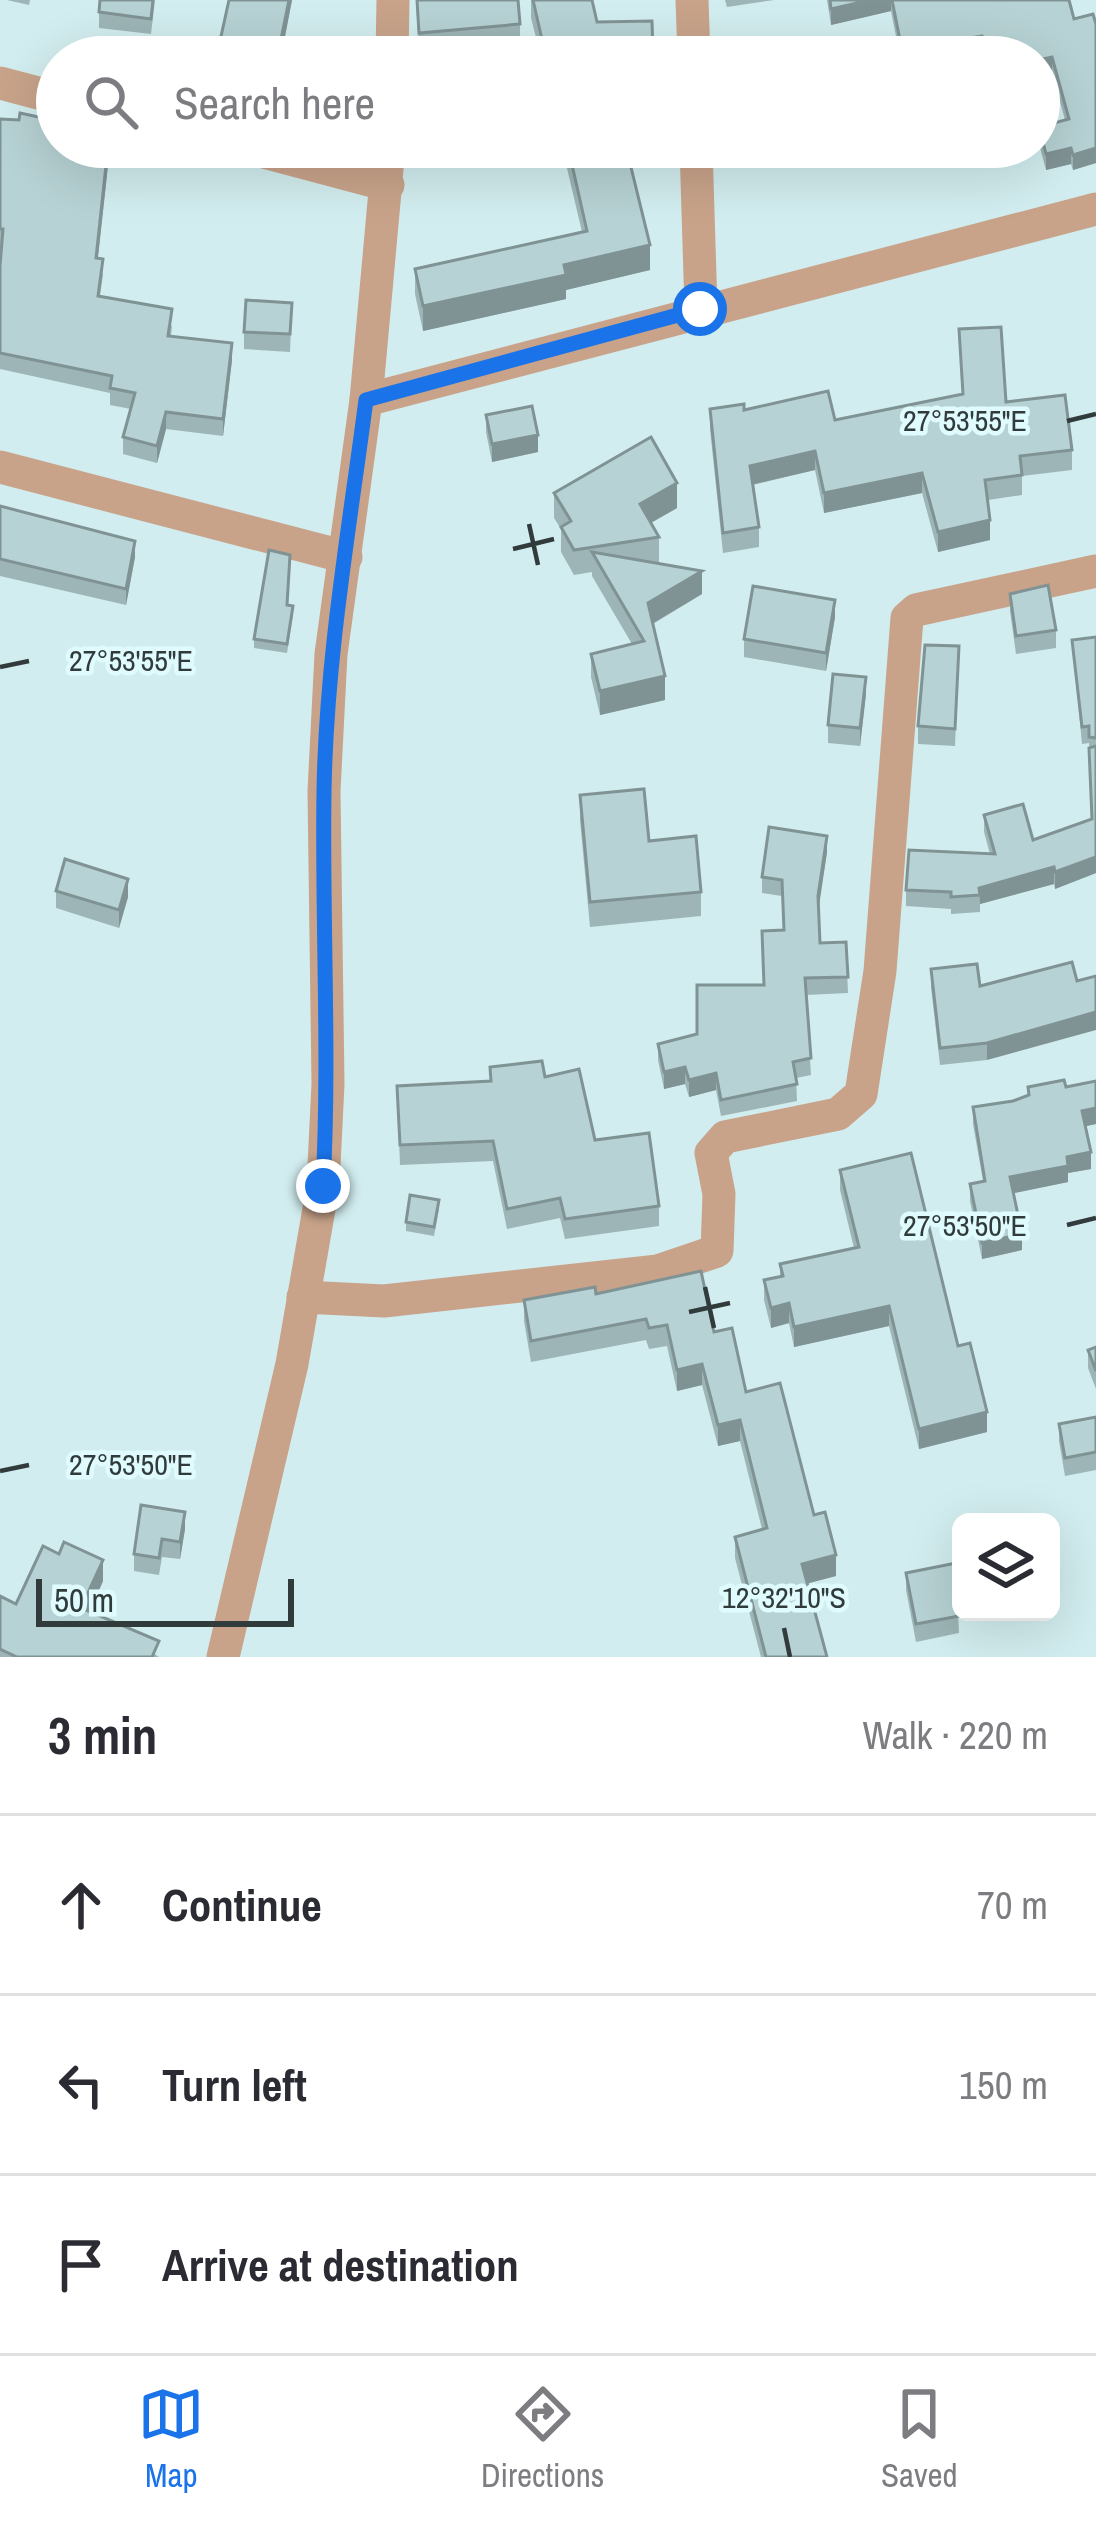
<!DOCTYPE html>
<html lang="en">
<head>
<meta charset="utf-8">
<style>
  :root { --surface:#fff; --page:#f2f2f3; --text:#2b2b33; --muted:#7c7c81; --line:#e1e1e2; --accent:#1a73e8 }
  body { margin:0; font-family:"Archivo Narrow",sans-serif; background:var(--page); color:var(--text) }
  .controls { position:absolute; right:36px; bottom:36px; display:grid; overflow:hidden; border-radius:18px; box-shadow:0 12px 48px #0002 }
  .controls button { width:108px; height:108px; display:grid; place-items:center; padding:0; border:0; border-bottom:3px solid var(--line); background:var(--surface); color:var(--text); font:60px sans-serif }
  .scale { position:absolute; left:36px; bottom:30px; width:258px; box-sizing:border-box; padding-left:12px; border:6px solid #313b3c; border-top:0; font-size:33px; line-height:42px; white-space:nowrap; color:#313b3c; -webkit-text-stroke:9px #dffbfd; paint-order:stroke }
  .stop { position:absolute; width:36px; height:36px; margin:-27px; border:9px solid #1a73e8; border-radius:50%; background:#fff }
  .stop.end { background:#1a73e8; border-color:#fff; box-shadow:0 3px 12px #0008 }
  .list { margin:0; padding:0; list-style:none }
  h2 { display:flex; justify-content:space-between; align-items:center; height:156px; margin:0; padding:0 48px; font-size:51px }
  h2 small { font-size:39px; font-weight:400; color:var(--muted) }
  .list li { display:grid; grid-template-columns:78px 1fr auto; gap:36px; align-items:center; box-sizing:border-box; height:180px; padding:0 48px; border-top:3px solid var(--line) }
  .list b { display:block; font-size:45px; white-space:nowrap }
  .list em { font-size:39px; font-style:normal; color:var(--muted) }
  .icon { flex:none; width:66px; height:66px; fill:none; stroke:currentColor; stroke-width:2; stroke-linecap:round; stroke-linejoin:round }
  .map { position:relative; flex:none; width:1096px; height:1657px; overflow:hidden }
  .search { position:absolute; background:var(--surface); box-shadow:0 12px 48px #0002; left:36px; right:36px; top:36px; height:132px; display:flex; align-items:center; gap:30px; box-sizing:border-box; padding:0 42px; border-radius:66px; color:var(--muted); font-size:45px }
  .sheet { height:696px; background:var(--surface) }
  nav { display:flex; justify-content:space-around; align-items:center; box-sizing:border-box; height:168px; border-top:3px solid var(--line); background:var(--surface); font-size:33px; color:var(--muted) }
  nav a { display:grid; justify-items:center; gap:6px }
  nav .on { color:var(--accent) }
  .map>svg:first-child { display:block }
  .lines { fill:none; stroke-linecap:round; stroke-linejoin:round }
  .street { stroke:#c8a38a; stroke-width:33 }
  .wall { fill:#9db5b6 }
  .shaded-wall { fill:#809394 }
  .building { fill:#b7d2d4; stroke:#809394; stroke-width:3 }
  .route { stroke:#1a73e8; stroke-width:15 }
  .ticks { fill:none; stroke:#313b3c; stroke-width:4.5 }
  .ticks-label { font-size:30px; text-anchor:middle; fill:#313b3c; stroke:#dffbfd; stroke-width:9; stroke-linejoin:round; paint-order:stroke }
</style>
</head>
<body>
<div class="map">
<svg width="1096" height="1657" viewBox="0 0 1096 1657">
  <rect width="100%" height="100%" fill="#d2edef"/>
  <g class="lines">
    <g class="street">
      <path d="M692,0l2,57"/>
      <path d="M392,57l1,-57"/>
      <path d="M0,83l57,15"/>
      <path d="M245,147l143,38"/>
      <path d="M696,147l5,162"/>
      <path d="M366,400l730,-191"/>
      <path d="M0,467l346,90"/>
      <path d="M303,1297l81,4 274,-30 59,-20 2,-57 -8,-41 14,-16 113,-23 23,-20 19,-123 27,-353 9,-8 180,-39"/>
      <path d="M223,1657l69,-293 31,-178 5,-102 -4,-293 7,-137 35,-254 23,-253"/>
    </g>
  </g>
  <g class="wall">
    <path d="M7,0h23l-1,5z"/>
    <path d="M155,0l-4,34 -52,-6v-16z"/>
    <path d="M229,0h63l-11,57h-61v-16z"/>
    <path d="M416,0l104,24v17l-101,9z"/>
    <path d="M531,0h61l5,22 55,-1 1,36h-112l-10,-39z"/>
    <path d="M725,0h49l-47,7z"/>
    <path d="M827,0h242l5,19 22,5v139l-23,7 -2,-6 -25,6 -7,-26v-17l26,-7 -13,-48 -13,-15h-56l-1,-5 -29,5h-53l-9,-46 -60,14z"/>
    <path d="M0,119l110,28 -12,111 5,17 -3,21 72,30 -1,10 61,24 -9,76 -57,-7 -9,34 -34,-9v-17l8,-28 -21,-4v-12l-110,-24v-103l2,-20 -2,-1z"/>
    <path d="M562,147h64l24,123 -84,20v9l-143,32 -8,-37v-25l167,-37z"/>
    <path d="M292,303l-2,49 -46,-3v-17z"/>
    <path d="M959,329l47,73 66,48v20l-50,6v19l-34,5 2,40 -52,12 -16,-59 -98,20 -9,-43 -62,15 6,42v20l-36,6 -13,-124v-20l34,1 91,10 127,-26z"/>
    <path d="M486,415l52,37 -46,10 -6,-30z"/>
    <path d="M554,493l123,15 -26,15 8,14v25l43,32 -49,30 12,76 -65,15 -9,-38v-23l41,-10 -40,-68v-4l-18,3 -13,-23v-23l-7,-11z"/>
    <path d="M0,506l135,51 -9,48 -126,-29z"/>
    <path d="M1010,594l46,36v18l-40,6 -6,-43z"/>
    <path d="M288,605l5,10 -6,38 -33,-5v-9z"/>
    <path d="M835,617l-9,54 -82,-14v-18z"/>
    <path d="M1096,637v236l-41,16 -1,-5 -74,20v8l-29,2v-5l-45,-3v-16l84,-36 -6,-22v-17l49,25 58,-21 -2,-76 -7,1 -10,-104z"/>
    <path d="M959,646l-4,100 -37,-2v-18z"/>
    <path d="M866,694l-6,52 -32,-3v-18z"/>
    <path d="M580,795l69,46 52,51v24l-111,11 -10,-107z"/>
    <path d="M827,852l-9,57 2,34 26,-1 2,51 -42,2 5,80 -15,3 1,23 -76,15 -5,-26 -27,7 -4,-13 -21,5 -6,-29v-16l39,-10 67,-49 19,-55 -1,-34 -20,-3v-16z"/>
    <path d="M56,891l72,6 -9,31 -63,-20z"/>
    <path d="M1072,962l-85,98 -47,5 -9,-78v-18l49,17z"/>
    <path d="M490,1067l55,10 50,63 64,66v20l-94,13 -5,-21 -53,11 -14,-68 -93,4 -3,-79 93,-5z"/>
    <path d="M1096,1081v43l-11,2 6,43 -23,4v9l-54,11 8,57 -40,9 -12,-58v-17l13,-3 -10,-57v-17l40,-6 15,-6v-8h38z"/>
    <path d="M840,1170l118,176 29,86 -68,17 -30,-123 -95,21 -5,-24 -18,5 -7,-28v-20l16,-4v-12l74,-16 -14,-58z"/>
    <path d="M439,1209l-5,27 -28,-5v-9z"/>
    <path d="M596,1294l118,38 100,183 22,61 -28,7 19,74h-66l-26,-99v-21l27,-8 -22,-88 -22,5 -16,-61 -25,6 -10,-45 -18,3 -3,-9 -115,22 -7,-41v-21z"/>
    <path d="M1096,1347v42l-8,-21v-18z"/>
    <path d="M1096,1417v53l-31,6 -6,-35v-17z"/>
    <path d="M185,1529l-5,30 -18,-2 -3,18 -25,-4v-17z"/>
    <path d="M906,1573l52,39 1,21 -43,9 -10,-52z"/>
    <path d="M103,1581l-13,31 69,45h-159v-61l16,8z"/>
  </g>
  <g class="shaded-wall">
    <path d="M289,0h3l-11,57h-3z"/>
    <path d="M870,0h21v11l-60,14v-16z"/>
    <path d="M1052,57v15l-13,4v-16z"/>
    <path d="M108,147h2l-14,127v-16z"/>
    <path d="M827,147h70l-70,16z"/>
    <path d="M1071,148v16l-25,6v-16z"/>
    <path d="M1096,148v15l-23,7v-15z"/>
    <path d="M650,245v25l-84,20v9l-143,32v-25l141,-41z"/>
    <path d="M232,343v17l-9,76v-17z"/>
    <path d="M166,412v17l-9,34v-17z"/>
    <path d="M538,435v17l-46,10v-18z"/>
    <path d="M815,451v19l-65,15v-19z"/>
    <path d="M922,473v20l-98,20v-20z"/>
    <path d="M677,483v25l-37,21v-25z"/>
    <path d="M990,520v20l-52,12v-20z"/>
    <path d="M135,541v16l-9,48v-16z"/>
    <path d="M702,571v23l-54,32v-23z"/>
    <path d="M835,600v17l-9,54v-18z"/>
    <path d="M665,676v24l-65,15v-24z"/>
    <path d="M866,677v17l-6,52v-18z"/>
    <path d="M827,836v16l-9,61v-17z"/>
    <path d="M1096,857v16l-41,16v-17z"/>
    <path d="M1054,867v17l-74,20 -1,-16z"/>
    <path d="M128,879v18l-9,31v-18z"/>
    <path d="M1096,1012v18l-109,30v-17z"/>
    <path d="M685,1067v17l-21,5v-17z"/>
    <path d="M716,1073v17l-27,7v-17z"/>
    <path d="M1096,1108v16l-14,3v-16z"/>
    <path d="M1091,1152v17l-23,4v9l-58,12v-17l57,-20z"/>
    <path d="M1022,1234v16l-40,9v-16z"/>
    <path d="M789,1303v20l-18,5v-20z"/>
    <path d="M889,1306v20l-95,21v-20z"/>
    <path d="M702,1364v21l-25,6v-21z"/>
    <path d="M987,1412v20l-68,17v-20z"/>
    <path d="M740,1420v21l-22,5v-21z"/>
    <path d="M185,1512v17l-5,30v-17z"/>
    <path d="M836,1555v21l-34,9v-21z"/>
    <path d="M103,1560v21l-22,49v-22z"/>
    <path d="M961,1594v18l-6,1v-17z"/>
  </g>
  <g class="building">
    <path d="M100,0h53l-2,19 -52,-7z"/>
    <path d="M229,0h60l-11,54 -58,-13z"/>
    <path d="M417,0h101l2,24 -101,9z"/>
    <path d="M533,0h59l5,22 55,-1 1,32 -49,1 1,3h-59z"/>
    <path d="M830,0h40l-39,9z"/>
    <path d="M892,0h177l5,19 19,-5 3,10v124l-23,7 -2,-7 -25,6 -7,-27 30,-8 -17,-62 -13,3v-3h-51l-6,-21 -80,14z"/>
    <path d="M20,113l37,8v26h51l-12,111 7,1 -5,37 74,13 -4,27 64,7 -9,76 -57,-7 -9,34 -34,-9 12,-44 -25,-5 2,-12 -112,-23v-87l3,-37h-3v-110l19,1z"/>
    <path d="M568,147h58l24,98 -86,20 2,10 -143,31 -8,-37 172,-38z"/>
    <path d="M246,300l46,3 -2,31 -46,-2z"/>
    <path d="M1001,327l5,75 59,-7 7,55 -52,6 2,19 -37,5 5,40 -52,12 -16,-59 -98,20 -9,-42 -65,15 9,61 -36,6 -13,-124 34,-5v6l84,-19 7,29 128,-26 -4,-65z"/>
    <path d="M532,406l6,29 -46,9 -6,-29z"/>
    <path d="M651,437l26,46 -37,21 19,33 -85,13 -13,-23 10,-6 -17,-28z"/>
    <path d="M0,506l135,35 -9,48 -126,-30z"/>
    <path d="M269,550l21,5 -3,50 6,1 -6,38 -33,-5z"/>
    <path d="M592,552l110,19 -54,32 17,73 -65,15 -9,-37 53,-13z"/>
    <path d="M1048,585l8,45 -40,6 -6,-42z"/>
    <path d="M753,586l82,14 -9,53 -82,-14z"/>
    <path d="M1096,637v101l-7,-1v-11l-7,1 -10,-87z"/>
    <path d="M925,645l34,1 -4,83 -37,-3z"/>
    <path d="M833,674l33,3 -6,51 -32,-3z"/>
    <path d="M1096,746v111l-41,15 -1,-5 -75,21 1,7 -29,2v-5l-45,-2 3,-40 86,4 -11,-39 39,-11 10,36 59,-21 -3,-71z"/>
    <path d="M644,789l5,52 47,-5 5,56 -111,10 -10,-107z"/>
    <path d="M769,827l58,9 -9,60 2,47 26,-1 2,35 -43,1 6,80 -18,4 4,22 -76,16 -5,-27 -27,7 -4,-13 -21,5 -6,-28 39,-10v-49h67l-2,-54 22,-1 -2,-50 -20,-3z"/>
    <path d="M65,859l63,20 -9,31 -63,-19z"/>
    <path d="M1072,962l5,19 19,-5v36l-109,31 -47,5 -9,-79 46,-5 3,22z"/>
    <path d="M542,1061l3,16 34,-8 16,71 54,-7 10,73 -94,13 -5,-21 -53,11 -14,-68 -93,4 -3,-59 94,-5 -1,-14z"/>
    <path d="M1064,1080l2,7 30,-6v27l-14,3 9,41 -24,5 1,9 -58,11 12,57 -40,9 -12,-59 15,-3 -12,-74 40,-6 16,-6 -1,-8z"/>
    <path d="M911,1153l47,193 12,-3 17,69 -68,17 -30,-123 -95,21 -5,-24 -18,5 -7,-28 19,-4 -3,-12 79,-17 -19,-77z"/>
    <path d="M410,1195l29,5 -5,27 -28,-5z"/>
    <path d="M701,1271l13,61 18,-4 14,64 34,-9 34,132 11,-3 11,43 -34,9 25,93h-61l-31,-120 32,-9 -27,-108 -22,5 -16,-61 -25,6 -10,-45 -18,3 -3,-9 -115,22 -7,-41 71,-13 1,7z"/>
    <path d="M1096,1347v24l-8,-21z"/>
    <path d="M1096,1417v35l-31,6 -6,-34z"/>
    <path d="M141,1505l44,7 -5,30 -18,-3 -3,19 -25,-4z"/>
    <path d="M64,1542l39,18 -22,48 78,33 -7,16h-135l-17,-8v-53l16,8 27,-58 16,8z"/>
    <path d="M961,1562v32l-6,2 4,20 -43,8 -10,-51z"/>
  </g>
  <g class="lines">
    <path class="route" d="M323,1186c7,-132 -1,-262 1,-394 2,-132 25,-262 42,-392l334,-91"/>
  </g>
  <path class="ticks" d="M1067,421l29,-7M529,524l9,41M513,549l41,-10M0,667l29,-6M1067,1225l29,-7M705,1287l9,41M689,1312l41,-9M0,1471l29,-6M784,1628l6,29"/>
  <g class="ticks-label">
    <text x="965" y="431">27°53'55"E</text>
    <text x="131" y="671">27°53'55"E</text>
    <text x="965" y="1236">27°53'50"E</text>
    <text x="131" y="1475">27°53'50"E</text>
    <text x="784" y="1608">12°32'10"S</text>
  </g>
</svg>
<div class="controls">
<button><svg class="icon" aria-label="layers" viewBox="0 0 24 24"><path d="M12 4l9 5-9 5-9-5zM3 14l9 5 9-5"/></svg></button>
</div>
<div class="scale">50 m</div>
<div class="stop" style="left:700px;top:309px"></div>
<div class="stop end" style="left:323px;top:1186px"></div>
<div class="search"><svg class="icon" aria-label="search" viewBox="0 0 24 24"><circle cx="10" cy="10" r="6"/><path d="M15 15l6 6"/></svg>Search here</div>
</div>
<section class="sheet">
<h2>3 min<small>Walk · 220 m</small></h2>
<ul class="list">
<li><svg class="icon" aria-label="ahead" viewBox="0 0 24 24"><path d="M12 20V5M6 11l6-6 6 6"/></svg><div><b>Continue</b></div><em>70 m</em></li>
<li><svg class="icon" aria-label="left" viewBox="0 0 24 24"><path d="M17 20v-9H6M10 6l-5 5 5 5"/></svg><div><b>Turn left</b></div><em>150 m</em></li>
<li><svg class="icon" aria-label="arrive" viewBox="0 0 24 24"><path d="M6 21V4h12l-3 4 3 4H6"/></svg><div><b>Arrive at destination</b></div></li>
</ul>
</section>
<nav>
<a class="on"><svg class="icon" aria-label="map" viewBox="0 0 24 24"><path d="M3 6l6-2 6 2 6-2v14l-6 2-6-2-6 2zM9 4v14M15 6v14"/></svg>Map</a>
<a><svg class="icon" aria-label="directions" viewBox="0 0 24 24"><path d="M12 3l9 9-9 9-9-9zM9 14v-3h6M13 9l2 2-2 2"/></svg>Directions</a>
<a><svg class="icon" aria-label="saved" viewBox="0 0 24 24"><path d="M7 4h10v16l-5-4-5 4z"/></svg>Saved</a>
</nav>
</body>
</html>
